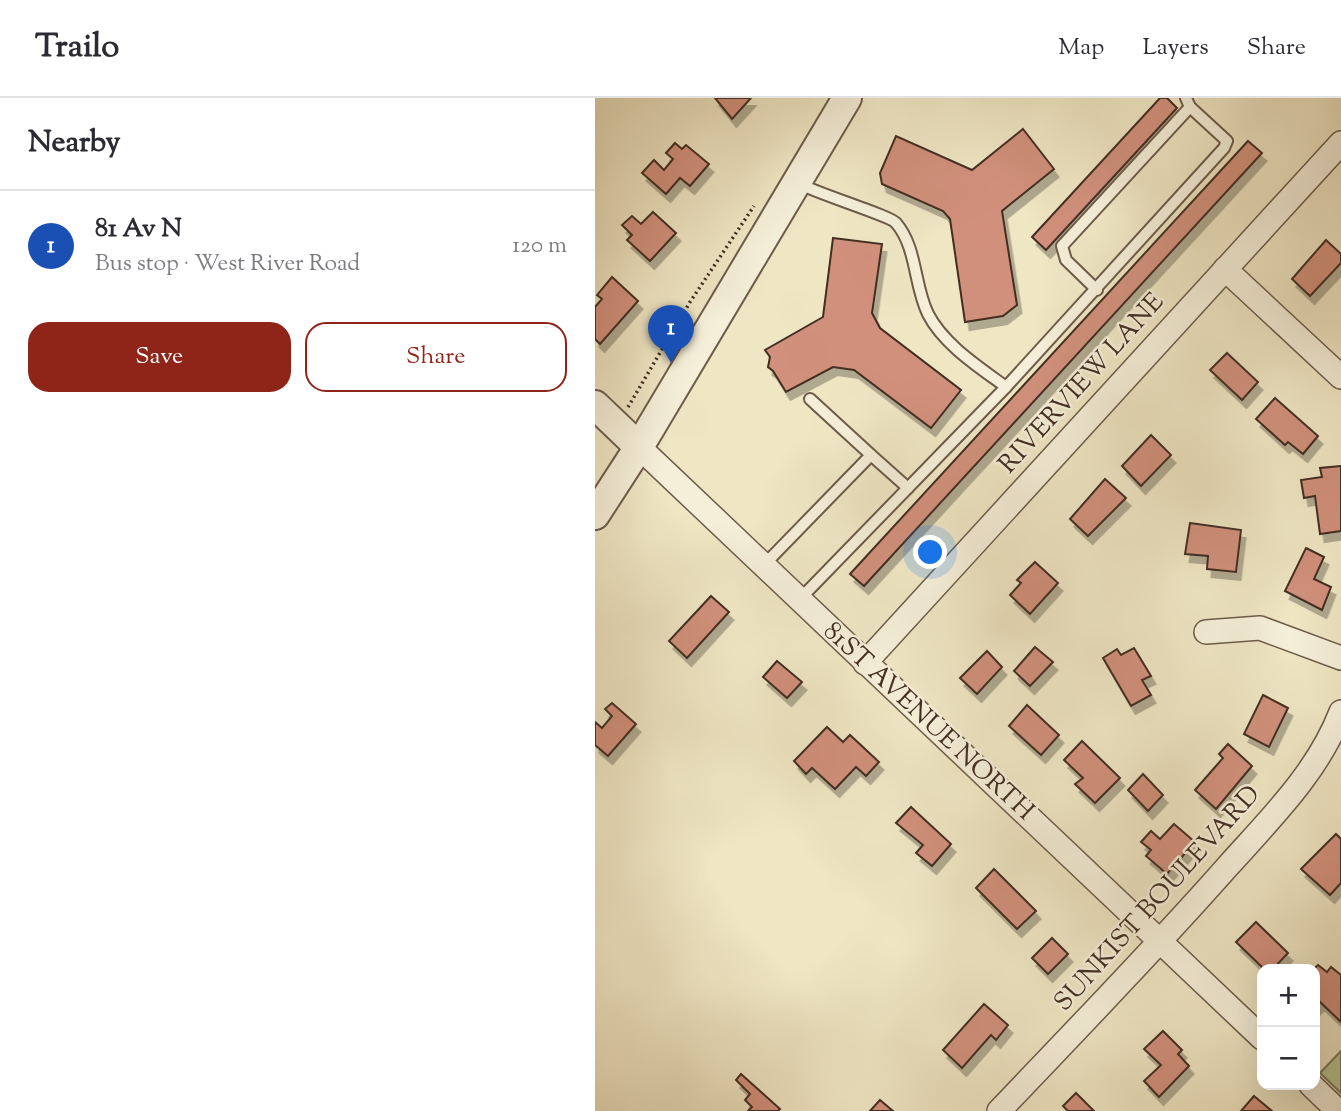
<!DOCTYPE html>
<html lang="en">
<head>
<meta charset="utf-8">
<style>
  :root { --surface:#fff; --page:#f2f2f3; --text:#2b2b33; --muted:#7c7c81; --line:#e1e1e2; --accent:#8f2418 }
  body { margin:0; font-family:"Sorts Mill Goudy",serif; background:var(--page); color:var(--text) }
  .controls { position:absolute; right:21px; bottom:21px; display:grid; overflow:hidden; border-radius:14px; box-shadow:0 7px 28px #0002 }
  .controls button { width:63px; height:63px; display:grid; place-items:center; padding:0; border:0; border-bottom:2px solid var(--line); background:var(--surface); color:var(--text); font:35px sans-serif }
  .you { position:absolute; left:336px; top:455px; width:24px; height:24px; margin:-18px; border:5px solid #fff; border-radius:50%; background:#1a73e8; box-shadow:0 0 0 10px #1a73e833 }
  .badge { display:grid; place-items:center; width:46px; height:46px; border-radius:50%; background:var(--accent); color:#fff; font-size:23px; font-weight:700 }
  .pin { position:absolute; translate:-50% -58px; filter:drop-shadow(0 2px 4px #0008) }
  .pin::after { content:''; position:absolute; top:37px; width:24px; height:21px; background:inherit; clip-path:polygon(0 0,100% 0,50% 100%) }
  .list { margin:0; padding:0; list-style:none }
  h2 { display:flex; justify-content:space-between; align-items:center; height:91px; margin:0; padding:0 28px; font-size:30px }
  h2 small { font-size:23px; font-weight:400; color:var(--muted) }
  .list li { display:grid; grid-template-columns:46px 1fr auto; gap:21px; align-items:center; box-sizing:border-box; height:112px; padding:0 28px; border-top:2px solid var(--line) }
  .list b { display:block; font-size:26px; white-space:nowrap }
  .list p { margin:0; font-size:23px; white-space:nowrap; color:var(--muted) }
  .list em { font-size:23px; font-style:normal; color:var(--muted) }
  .actions { display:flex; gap:14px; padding:21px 28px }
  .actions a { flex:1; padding:16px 0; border:2px solid var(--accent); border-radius:21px; text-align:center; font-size:24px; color:var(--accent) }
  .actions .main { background:var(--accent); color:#fff }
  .map { position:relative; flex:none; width:746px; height:1013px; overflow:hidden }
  header { display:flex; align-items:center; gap:42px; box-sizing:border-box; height:98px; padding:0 35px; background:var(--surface); border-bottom:2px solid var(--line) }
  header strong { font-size:33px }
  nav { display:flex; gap:38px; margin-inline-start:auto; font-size:24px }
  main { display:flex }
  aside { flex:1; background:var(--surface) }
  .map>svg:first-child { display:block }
  .green { fill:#b9c595; stroke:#7e7a5c; stroke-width:2 }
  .building { fill:#d1907c; stroke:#422e22; stroke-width:2; filter:url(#shadow) }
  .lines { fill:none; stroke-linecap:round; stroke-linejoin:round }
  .service-casing { stroke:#6d5c4a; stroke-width:14 }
  .minor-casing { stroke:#6d5c4a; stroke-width:26 }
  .tertiary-casing { stroke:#6d5c4a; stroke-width:32 }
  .path { stroke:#422e22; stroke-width:3.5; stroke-dasharray:2 3.5; stroke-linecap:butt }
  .service { stroke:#f5efd9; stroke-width:10 }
  .minor { stroke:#f5efd9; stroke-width:23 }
  .tertiary { stroke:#f5efd9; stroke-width:28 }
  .labels { text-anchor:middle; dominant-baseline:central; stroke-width:5; stroke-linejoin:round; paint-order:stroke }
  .street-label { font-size:26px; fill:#422e22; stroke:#f5efd9 }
</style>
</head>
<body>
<header>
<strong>Trailo</strong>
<nav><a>Map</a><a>Layers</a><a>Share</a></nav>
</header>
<main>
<aside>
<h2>Nearby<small></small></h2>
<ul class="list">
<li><span class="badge" style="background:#1a4fb4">1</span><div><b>81 Av N</b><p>Bus stop · West River Road</p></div><em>120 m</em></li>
</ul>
<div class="actions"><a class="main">Save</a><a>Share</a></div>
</aside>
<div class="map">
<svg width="746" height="1013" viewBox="0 0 746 1013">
  <defs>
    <filter id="shadow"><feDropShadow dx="4.5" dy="8" stdDeviation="0" flood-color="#0004"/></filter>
  </defs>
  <rect width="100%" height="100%" fill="#efe6c4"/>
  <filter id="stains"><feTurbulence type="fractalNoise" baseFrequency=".00286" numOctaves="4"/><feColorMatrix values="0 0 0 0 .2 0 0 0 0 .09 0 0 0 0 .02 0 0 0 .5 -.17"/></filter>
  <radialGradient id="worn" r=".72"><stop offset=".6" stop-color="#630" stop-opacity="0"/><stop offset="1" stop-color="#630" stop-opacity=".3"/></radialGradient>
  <path class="green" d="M746,953v42l-21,-20z"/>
  <g class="building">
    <path d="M120,0h36l-19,21z"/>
    <path d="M565,0h7l10,10 -131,142 -14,-13z"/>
    <path d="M428,31l31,40 -52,42 15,94 -14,11 -38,6 -15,-103 -7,-8 -61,-27 -2,-11 16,-37 76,34z"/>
    <path d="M653,43l14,12 -398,433 -14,-12z"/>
    <path d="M80,45l7,6 4,-4 23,19 -19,22 -10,-8 -14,16 -24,-21 12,-13 10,10 9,-11 -7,-6z"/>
    <path d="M58,114l23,21 -26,28 -23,-21 5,-5 -10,-10 10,-9 9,8z"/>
    <path d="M238,140l49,6 -10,69 8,15 81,62 -30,38 -77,-58 -21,-3 -47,25 -13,-21 -5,-4 2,-10 -5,-7 58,-33z"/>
    <path d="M731,142l15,14v9l-31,33 -18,-17z"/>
    <path d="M17,179l26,24 -38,43 -5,-5v-32l7,-8 -5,-4z"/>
    <path d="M632,255l31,29 -16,18 -32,-30z"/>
    <path d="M680,300l43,38 -15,18 -15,-12 -3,3 -29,-26z"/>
    <path d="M556,337l20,20 -30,31 -19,-20z"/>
    <path d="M746,368v65l-21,3 -5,-38 -11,2 -3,-18 21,-3 -2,-9z"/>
    <path d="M510,381l21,19 -38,38 -18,-17z"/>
    <path d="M595,425l51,7 -5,42 -29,-3 1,-13 -23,-2z"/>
    <path d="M711,450l18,9 -10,22 17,8 -9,23 -37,-19z"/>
    <path d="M440,464l23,21 -28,31 -20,-19 11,-12 -4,-3z"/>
    <path d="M116,498l18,16 -42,46 -18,-17z"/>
    <path d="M440,549l18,15 -23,24 -16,-15z"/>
    <path d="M539,550l17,28 -9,4 9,15 -20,11 -28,-48 14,-9 4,6z"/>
    <path d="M392,553l15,16 -25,27 -17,-16z"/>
    <path d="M182,563l25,21 -15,16 -24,-21z"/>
    <path d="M668,597l25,13 -19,39 -25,-13z"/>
    <path d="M17,605l24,21 -28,32 -13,-11v-23l7,6 10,-12 -7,-7z"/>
    <path d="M432,607l32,30 -18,20 -32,-29z"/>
    <path d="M232,629l16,15 7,-7 29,27 -13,14 -10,-9 -21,22 -23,-21 -6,6 -12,-13z"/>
    <path d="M487,643l38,37 -25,25 -20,-19 8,-6 -19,-18z"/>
    <path d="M633,646l24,22 -36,43 -21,-19 28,-32 -4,-4z"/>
    <path d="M548,676l20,21 -15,16 -20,-21z"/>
    <path d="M316,709l40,37 -19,22 -16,-13 7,-8 -27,-22z"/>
    <path d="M579,726l21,18 -28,32 -21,-18 5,-6 -10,-8 10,-11 9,8z"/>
    <path d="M741,736l5,5v44l-11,12 -29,-26z"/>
    <path d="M399,771l42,42 -19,18 -41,-41z"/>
    <path d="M661,824l32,31 -15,16h-9l-28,-27z"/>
    <path d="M457,840l16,16 -20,20 -16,-16z"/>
    <path d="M723,867l9,7 4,-5 10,8v47l-21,-20 -5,5 -1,-38z"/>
    <path d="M389,906l24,21 -12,15 -5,-5 -29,33 -19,-18z"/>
    <path d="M568,933l19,19 -4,4 11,12 -30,31 -15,-16 17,-16 -17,-16z"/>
    <path d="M146,976l39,35 -2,2h-30l4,-4 -7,-7 5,-6 -14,-14z"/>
    <path d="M481,995l18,18h-26l-5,-5z"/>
    <path d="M659,998l18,15h-31z"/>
    <path d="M285,1002l13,11h-23z"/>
  </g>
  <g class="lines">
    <g class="service-casing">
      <g id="service">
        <path d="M203,85c17,10 93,33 98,40 21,24 18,63 32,91 16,31 51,53 78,73"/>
        <path d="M502,192l-31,-30 -4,-14 128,-139"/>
        <path d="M215,301l61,56"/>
        <path d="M168,468l108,-111 37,33"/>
        <path d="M204,502l207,-213 218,-239 3,-7 -37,-34 -4,-9"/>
      </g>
    </g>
    <g class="minor-casing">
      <g id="minor">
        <path d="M630,171l116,108"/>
        <path d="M44,349l623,591"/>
        <path d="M611,534l54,-4 81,30"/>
        <path d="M270,565l476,-520"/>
        <path d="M716,987l27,26"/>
        <path d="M404,1013c77,-81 155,-161 229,-245 43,-48 90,-94 113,-154"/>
      </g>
    </g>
    <g class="tertiary-casing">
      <g id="tertiary">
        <path d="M0,307l44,42"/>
        <path d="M0,417l44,-68 208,-349"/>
      </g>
    </g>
    <path class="path" d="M33,309l62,-105 64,-96"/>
    <use href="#service" class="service"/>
    <use href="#minor" class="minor"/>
    <use href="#tertiary" class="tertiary"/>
  </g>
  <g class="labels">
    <g class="street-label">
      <text transform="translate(487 286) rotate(-48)">RIVERVIEW LANE</text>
      <text transform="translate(333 624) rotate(43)">81ST AVENUE NORTH</text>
      <text transform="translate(563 801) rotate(-48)">SUNKIST BOULEVARD</text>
    </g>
  </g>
  <rect width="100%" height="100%" filter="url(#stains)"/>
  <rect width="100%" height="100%" fill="url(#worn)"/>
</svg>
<div class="controls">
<button>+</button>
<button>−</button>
</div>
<div class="you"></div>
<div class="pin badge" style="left:76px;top:265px;background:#1a4fb4">1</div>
</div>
</main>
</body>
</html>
